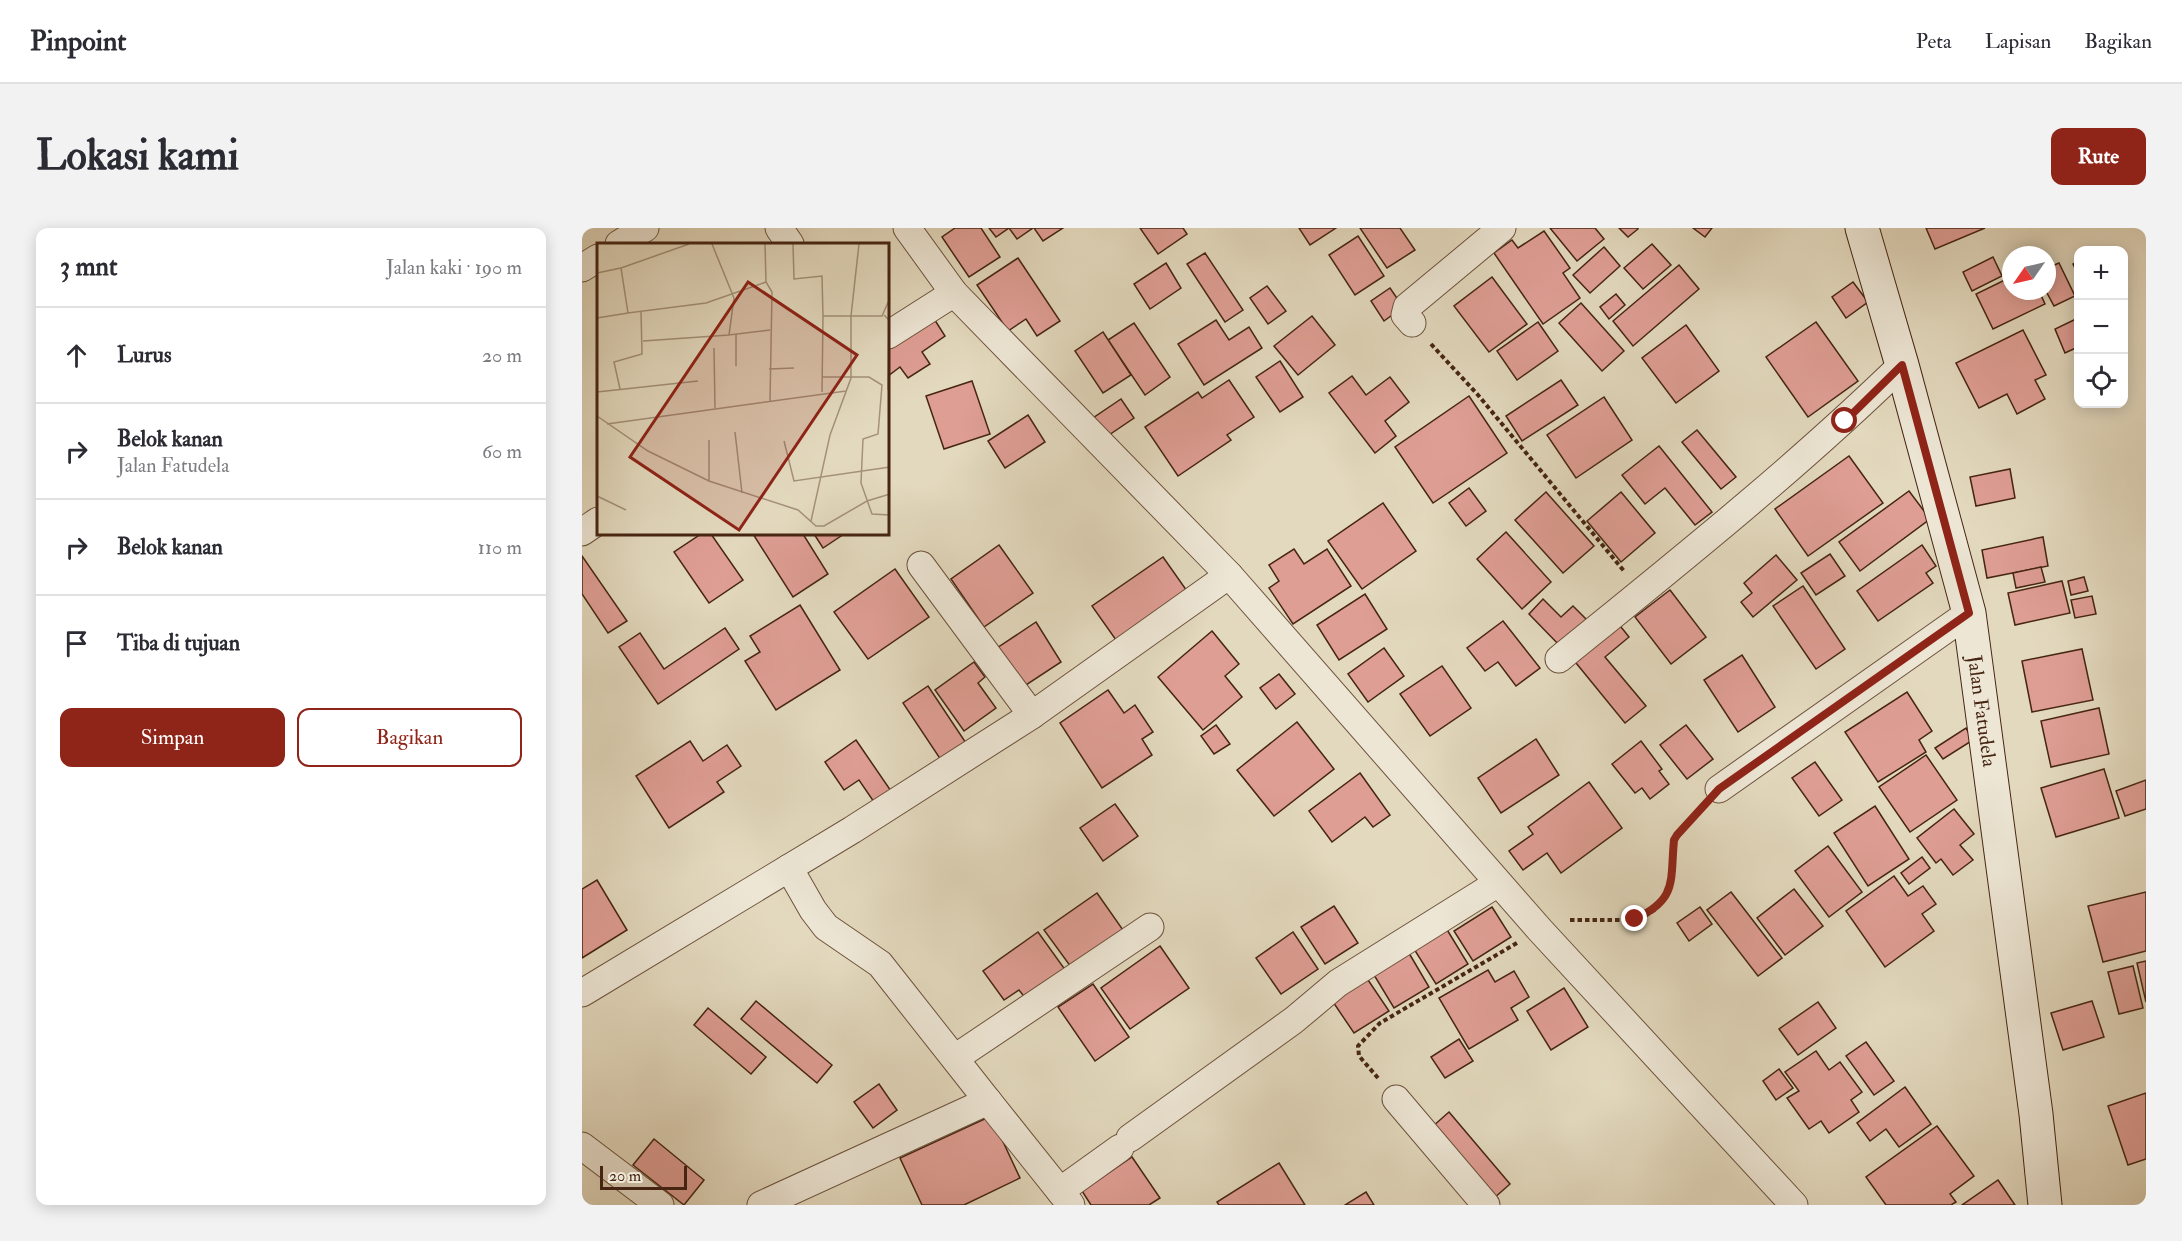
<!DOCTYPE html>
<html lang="id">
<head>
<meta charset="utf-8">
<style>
  :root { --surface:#fff; --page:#f2f2f3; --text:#2b2b33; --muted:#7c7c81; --line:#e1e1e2; --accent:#8f2418 }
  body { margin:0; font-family:"IM FELL Double Pica",serif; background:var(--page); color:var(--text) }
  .controls { position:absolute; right:18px; top:18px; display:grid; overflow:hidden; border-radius:12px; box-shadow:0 3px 15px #0003 }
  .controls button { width:54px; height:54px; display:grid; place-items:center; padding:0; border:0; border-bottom:2px solid var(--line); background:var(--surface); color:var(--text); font:30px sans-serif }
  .compass { position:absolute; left:1420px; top:18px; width:54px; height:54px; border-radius:50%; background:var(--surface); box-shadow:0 3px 15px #0003; rotate:236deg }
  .scale { position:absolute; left:18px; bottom:15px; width:87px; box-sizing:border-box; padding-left:6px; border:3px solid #462512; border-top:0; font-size:16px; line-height:21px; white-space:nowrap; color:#462512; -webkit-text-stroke:4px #ede6d5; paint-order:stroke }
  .stop { position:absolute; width:18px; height:18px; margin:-14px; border:4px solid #8f2418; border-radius:50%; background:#fff }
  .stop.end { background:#8f2418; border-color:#fff; box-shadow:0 2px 6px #0008 }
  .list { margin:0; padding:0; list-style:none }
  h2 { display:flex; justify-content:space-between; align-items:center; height:78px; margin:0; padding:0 24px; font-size:26px }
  h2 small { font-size:20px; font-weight:400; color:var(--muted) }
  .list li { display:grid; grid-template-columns:39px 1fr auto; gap:18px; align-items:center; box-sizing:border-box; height:96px; padding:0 24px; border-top:2px solid var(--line) }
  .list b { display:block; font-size:22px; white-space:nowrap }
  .list p { margin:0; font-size:20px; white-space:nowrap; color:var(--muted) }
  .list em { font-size:20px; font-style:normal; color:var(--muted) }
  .actions { display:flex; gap:12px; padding:18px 24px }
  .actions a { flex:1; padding:14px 0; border:2px solid var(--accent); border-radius:12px; text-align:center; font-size:21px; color:var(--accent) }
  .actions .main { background:var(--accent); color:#fff }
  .icon { flex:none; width:33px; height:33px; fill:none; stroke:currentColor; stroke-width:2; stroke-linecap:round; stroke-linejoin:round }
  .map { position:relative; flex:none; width:1564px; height:977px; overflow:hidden; border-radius:12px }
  header { display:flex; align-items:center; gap:36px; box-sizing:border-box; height:84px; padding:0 30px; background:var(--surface); border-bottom:2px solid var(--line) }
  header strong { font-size:28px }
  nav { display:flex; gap:33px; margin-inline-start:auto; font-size:21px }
  .intro { display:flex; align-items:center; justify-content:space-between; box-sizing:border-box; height:144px; padding:0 36px }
  h1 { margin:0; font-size:42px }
  .button { padding:15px 27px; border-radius:12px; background:var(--accent); color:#fff; font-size:21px; font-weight:700 }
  main { display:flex; gap:36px; padding:0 36px }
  aside { flex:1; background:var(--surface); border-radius:12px; box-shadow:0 3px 15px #0003 }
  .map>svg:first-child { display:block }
  .building { fill:#df9e94; stroke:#462512; stroke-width:1.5 }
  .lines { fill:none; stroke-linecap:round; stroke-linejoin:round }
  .street-casing { stroke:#6d523d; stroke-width:29 }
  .secondary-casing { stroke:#462512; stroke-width:35 }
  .path { stroke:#462512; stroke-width:4; stroke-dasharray:4.5 3; stroke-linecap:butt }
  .street { stroke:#ede6d5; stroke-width:27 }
  .secondary { stroke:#ede6d5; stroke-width:33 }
  .route { stroke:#8f2418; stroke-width:8 }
  .labels { text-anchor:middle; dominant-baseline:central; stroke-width:4.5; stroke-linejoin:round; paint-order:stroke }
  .street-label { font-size:20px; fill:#462512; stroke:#ede6d5 }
  .inset-road { fill:none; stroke:#a49179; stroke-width:1.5 }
  .view { fill:#8f2418; fill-opacity:0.15; stroke:#8f2418; stroke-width:3 }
  .inset-edge { fill:none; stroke:#462512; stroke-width:3 }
</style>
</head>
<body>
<header>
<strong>Pinpoint</strong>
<nav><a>Peta</a><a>Lapisan</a><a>Bagikan</a></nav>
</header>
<div class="intro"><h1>Lokasi kami</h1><a class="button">Rute</a></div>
<main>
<aside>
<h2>3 mnt<small>Jalan kaki · 190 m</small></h2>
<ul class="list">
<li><svg class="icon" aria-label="ahead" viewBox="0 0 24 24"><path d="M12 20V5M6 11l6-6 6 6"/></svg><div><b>Lurus</b></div><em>20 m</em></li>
<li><svg class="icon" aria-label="right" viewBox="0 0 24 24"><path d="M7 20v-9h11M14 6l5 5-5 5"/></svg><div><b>Belok kanan</b><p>Jalan Fatudela</p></div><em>60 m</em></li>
<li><svg class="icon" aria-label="right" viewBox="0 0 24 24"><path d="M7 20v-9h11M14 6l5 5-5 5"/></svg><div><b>Belok kanan</b></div><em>110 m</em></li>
<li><svg class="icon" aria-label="arrive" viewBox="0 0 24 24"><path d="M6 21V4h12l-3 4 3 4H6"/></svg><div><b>Tiba di tujuan</b></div></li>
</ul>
<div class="actions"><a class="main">Simpan</a><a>Bagikan</a></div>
</aside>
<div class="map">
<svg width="1564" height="977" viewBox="0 0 1564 977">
  <rect width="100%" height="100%" fill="#e3d9be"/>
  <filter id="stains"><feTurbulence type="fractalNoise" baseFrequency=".00333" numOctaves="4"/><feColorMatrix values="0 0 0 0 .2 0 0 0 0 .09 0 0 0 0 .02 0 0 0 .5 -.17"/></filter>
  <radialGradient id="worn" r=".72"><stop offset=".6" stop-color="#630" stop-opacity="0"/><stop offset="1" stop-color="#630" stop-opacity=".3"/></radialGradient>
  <g class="building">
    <path d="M373,0h26l19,29 -31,20 -27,-40z"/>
    <path d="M407,0h20l-13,9z"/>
    <path d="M427,0h24l-16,11z"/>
    <path d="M452,0h29l-20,13z"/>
    <path d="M558,0h43l4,6 -29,20z"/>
    <path d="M717,0h37l-26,17z"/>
    <path d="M778,0h40l15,22 -28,18z"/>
    <path d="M968,0h45l9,11 -27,22z"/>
    <path d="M1037,0h19v1l-10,8z"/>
    <path d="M1111,0h19l-7,9z"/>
    <path d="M1344,0h59l-50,21z"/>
    <path d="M962,3l26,37 -7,5 17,25 -37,26 -49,-71 18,-13 6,8z"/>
    <path d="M776,8l26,40 -29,19 -26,-40z"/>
    <path d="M1070,16l19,21 -28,24 -19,-21z"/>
    <path d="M1022,19l16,19 -30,27 -17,-18z"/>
    <path d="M623,25l38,57 -18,12 -38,-58z"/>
    <path d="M1411,29l9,19 -30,15 -9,-19z"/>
    <path d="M436,30l42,63 -23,15 -11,-17 -18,12 -31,-46z"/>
    <path d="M1496,33v14l-5,-11z"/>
    <path d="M584,35l15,25 -31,21 -16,-25z"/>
    <path d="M1477,35l16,33 -21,10 -8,-15 1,-23z"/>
    <path d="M1097,37l20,24 -66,57 -20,-25z"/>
    <path d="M910,49l35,47 -38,28 -35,-46z"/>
    <path d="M1429,49v14h28l6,13 -52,25 -17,-35z"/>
    <path d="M1271,54l15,20 -22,16 -14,-21z"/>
    <path d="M685,58l19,25 -18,13 -18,-26z"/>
    <path d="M808,60l13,19 -19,14 -13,-20z"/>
    <path d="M1034,66l9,11 -16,14 -9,-12z"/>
    <path d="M999,75l43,48 -22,20 -43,-48z"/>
    <path d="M349,86l14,22 -23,16 8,12 -22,14 -8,-11 -12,9v-33z"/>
    <path d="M730,88l23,29 -37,30 -24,-29z"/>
    <path d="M1496,90v29l-13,6 -10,-24z"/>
    <path d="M634,92l13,20 20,-13 13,21 -58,37 -26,-41z"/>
    <path d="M956,94l20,29 -41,29 -20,-29z"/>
    <path d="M1234,94l42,59 -50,36 -42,-60z"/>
    <path d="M552,95l36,54 -25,18 -37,-55z"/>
    <path d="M1104,97l33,46 -43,32 -34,-45z"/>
    <path d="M1441,102l23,45 -11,5 10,19 -28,15 -10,-20 -28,14 -23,-45z"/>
    <path d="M521,104l28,43 -28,18 -28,-42z"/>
    <path d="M698,133l23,36 -23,15 -24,-35z"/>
    <path d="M770,148l14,19 24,-18 19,25 -24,19 11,15 -21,17 -46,-60z"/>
    <path d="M647,152l25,37 -27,18 4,5 -53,36 -33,-49 53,-35 4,6z"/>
    <path d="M979,152l17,25 -56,36 -16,-25z"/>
    <path d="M390,153l18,53 -46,15 -18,-53z"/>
    <path d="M887,168l38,57 -74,50 -38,-56z"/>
    <path d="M1022,169l28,43 -56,38 -29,-43z"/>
    <path d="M539,171l13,19 -31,21 -13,-19z"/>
    <path d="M446,187l17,27 -40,26 -17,-27z"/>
    <path d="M1115,202l39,47 -15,12 -39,-47z"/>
    <path d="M1077,218l53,66 -17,13 -30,-37 -20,16 -23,-29z"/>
    <path d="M1267,228l34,47 -75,53 -33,-47z"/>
    <path d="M1428,241l5,29 -39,8 -6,-29z"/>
    <path d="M887,260l17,23 -20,15 -17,-23z"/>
    <path d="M1327,263l21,28 -70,52 -21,-29z"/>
    <path d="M964,264l48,54 -31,27 -48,-53z"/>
    <path d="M1039,264l34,41 -34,29 -34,-41z"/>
    <path d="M801,275l33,48 -54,38 -34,-48z"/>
    <path d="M924,304l45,50 -29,27 -45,-50z"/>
    <path d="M119,306h10l32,46 -34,23 -35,-51z"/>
    <path d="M171,306h50l25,40 -35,23z"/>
    <path d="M232,306h30l-21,14z"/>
    <path d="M1461,309l5,29 -61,12 -5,-28z"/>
    <path d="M417,317l34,48 -49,34 -33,-48z"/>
    <path d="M1340,317l14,21 -10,7 7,10 -55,38 -21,-30z"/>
    <path d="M712,321l10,15 23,-15 24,37 -58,38 -24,-36 10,-7 -10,-16z"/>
    <path d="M1248,326l15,22 -29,19 -15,-22z"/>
    <path d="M1194,327l21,25 -44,37 -12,-15 11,-9 -8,-10z"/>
    <path d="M0,328l45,65 -19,12 -26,-39z"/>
    <path d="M581,329l24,34 -71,49 -24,-34z"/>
    <path d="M1459,339l4,15 -29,6 -3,-15z"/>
    <path d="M313,341l34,48 -61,42 -34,-47z"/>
    <path d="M1502,349l4,14 -17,4 -3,-14z"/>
    <path d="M1480,353l8,32 -55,12 -7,-32z"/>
    <path d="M1221,358l42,63 -29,20 -43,-63z"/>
    <path d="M1088,362l36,47 -35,27 -36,-47z"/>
    <path d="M783,366l22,35 -48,31 -22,-35z"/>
    <path d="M1510,368l4,18 -21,4 -4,-18z"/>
    <path d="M961,371l18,18 12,-11 16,16 -27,26 -33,-34z"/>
    <path d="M218,377l40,65 -64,40 -31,-49 15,-9 -10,-16z"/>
    <path d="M921,393l37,47 -24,18 -18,-24 -13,9 -18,-23z"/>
    <path d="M454,394l25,40 -38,25 -26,-39z"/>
    <path d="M1035,394l12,15 -24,20 41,49 -21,17 -53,-65z"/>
    <path d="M143,400l14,21 -81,55 -39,-57 21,-14 24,36z"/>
    <path d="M630,403l27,33 -14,12 17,21 -39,33 -45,-53z"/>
    <path d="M802,420l20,28 -36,26 -20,-28z"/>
    <path d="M1500,421l11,51 -61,12 -10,-51z"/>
    <path d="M1160,427l33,52 -37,25 -34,-52z"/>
    <path d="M392,434l11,15 -7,6 18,25 -32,23 -29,-41z"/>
    <path d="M860,438l29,42 -41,28 -30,-42z"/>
    <path d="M697,446l16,20 -19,15 -16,-21z"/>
    <path d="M346,458l42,63 -25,17 -42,-63z"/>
    <path d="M526,462l16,23 11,-8 18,27 -11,7 10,16 -50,33 -42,-65z"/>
    <path d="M1325,464l25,39 -13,9 7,12 -48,30 -33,-50z"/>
    <path d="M1517,480l10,46 -58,13 -10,-46z"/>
    <path d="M715,494l37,47 -60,47 -37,-46z"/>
    <path d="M634,497l14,19 -16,10 -13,-18z"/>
    <path d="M1104,497l27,34 -26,20 -27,-34z"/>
    <path d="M1384,500l7,12 -30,19 -8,-11z"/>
    <path d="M954,511l23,36 -58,38 -23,-35z"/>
    <path d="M274,512l35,51 -17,11 -15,-22 -15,10 -19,-28z"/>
    <path d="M108,513l13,20 24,-16 14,21 -24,16 7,10 -55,36 -33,-52z"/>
    <path d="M1059,513l21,28 -3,2 10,13 -19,15 -8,-11 -7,5 -23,-29z"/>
    <path d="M1344,527l31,45 -47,32 -31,-45z"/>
    <path d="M1233,534l27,38 -23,16 -27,-38z"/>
    <path d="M1522,541l15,49 -63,19 -15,-49z"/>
    <path d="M778,545l30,42 -17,12 -8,-10 -33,25 -23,-31z"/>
    <path d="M1564,552v29l-21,7 -9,-25z"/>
    <path d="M1007,554l33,46 -61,45 -14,-20 -24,17 -14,-19 24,-17 -5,-7z"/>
    <path d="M533,576l23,32 -35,25 -23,-33z"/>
    <path d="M1293,578l34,53 -41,27 -34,-53z"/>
    <path d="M1372,581l20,25 -14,11 13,15 -20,15 -12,-16 -5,4 -19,-25z"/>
    <path d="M1246,618l34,46 -33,25 -34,-46z"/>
    <path d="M1340,629l8,11 -21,16 -8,-11z"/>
    <path d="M1312,648l14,20 15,-10 13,18 -14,10 12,17 -49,36 -39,-56z"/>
    <path d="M15,652l30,50 -45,28v-69z"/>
    <path d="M1212,661l29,37 -38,29 -28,-37z"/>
    <path d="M1149,664l51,66 -24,18 -51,-66z"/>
    <path d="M1564,664v59l-43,11 -15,-56z"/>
    <path d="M515,665l26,37 -52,37 -27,-37z"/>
    <path d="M752,678l24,37 -33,21 -24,-37z"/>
    <path d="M910,679l19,30 -38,24 -19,-30z"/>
    <path d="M1118,679l12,17 -23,17 -12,-18z"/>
    <path d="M864,700l22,36 -32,20 -22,-35z"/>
    <path d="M456,704l28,39 -40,28 -7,-9 -15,10 -21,-29z"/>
    <path d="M711,704l25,37 -37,25 -25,-36z"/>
    <path d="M578,718l29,42 -59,41 -29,-41z"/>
    <path d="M824,720l23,39 -35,21 -23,-38z"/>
    <path d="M1564,733v41l-9,-39z"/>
    <path d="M1551,738l10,42 -24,6 -11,-42z"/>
    <path d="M906,742l7,12 19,-11 15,26 -18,11 7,12 -49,29 -30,-51z"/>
    <path d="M782,746l25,37 -35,22 -25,-37z"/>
    <path d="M511,756l36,53 -34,24 -37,-54z"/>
    <path d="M982,760l24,39 -37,23 -24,-39z"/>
    <path d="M174,773l76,64 -15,18 -76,-64z"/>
    <path d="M1510,773l12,36 -41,13 -12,-37z"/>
    <path d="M1236,774l18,26 -38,27 -19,-26z"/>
    <path d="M126,780l58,49 -15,17 -57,-49z"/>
    <path d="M877,811l14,22 -28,17 -14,-21z"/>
    <path d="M1284,814l28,39 -20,14 -28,-39z"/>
    <path d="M1234,823l13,19 11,-8 22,30 -11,8 8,12 -30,21 -8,-12 -12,8 -22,-31 12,-7 -14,-19z"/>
    <path d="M1197,841l14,19 -17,12 -13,-19z"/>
    <path d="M297,856l18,26 -24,18 -19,-26z"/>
    <path d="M1323,859l26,37 -32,23 -13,-18 -16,12 -13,-18z"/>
    <path d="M1564,865v66l-18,6 -20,-59z"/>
    <path d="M867,884l61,72 -17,15 -61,-72z"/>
    <path d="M409,888l29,62 -56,27h-42l-22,-47z"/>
    <path d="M1355,898l37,50 -24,18 6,8 -5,3h-65l-20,-28z"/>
    <path d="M72,911l50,41 -20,25 -51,-40z"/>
    <path d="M550,929l28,41 -11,7h-58l-9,-14z"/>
    <path d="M697,935l26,42h-86l-2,-3z"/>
    <path d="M1416,952l17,25h-53z"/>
    <path d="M784,964l8,13h-29z"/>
  </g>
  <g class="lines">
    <g class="street-casing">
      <g id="street">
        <path d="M197,0l11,16"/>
        <path d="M325,0l47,65 275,282 311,355 254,275"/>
        <path d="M37,16l26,-16"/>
        <path d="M0,40l16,-10"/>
        <path d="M830,95l-7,-8 2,-8 95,-79"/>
        <path d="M306,107l66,-42"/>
        <path d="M0,304l16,-11"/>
        <path d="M339,337l111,150"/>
        <path d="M977,431c117,-95 235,-189 343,-294"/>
        <path d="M1137,561l250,-176"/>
        <path d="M0,765l270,-163 180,-115 197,-140"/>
        <path d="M373,830l195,-131"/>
        <path d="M814,871l90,106"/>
        <path d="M406,873l83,104"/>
        <path d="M548,910l164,-118 44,-37 160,-100"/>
        <path d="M0,918l78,59"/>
        <path d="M478,963l60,-43"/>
        <path d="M179,977l227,-104 -108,-137 -54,-37 -13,-17 -24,-42"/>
      </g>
    </g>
    <g class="secondary-casing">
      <path id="secondary" d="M1280,0l40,137 67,248 67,501 9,91"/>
    </g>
    <g class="path">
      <path d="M849,116l47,51 146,176"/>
      <path d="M988,692h57c49,-7 43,-42 47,-80l8,-12 18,-19"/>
      <path d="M796,850l-19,-22 -1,-10 22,-23 137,-80"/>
    </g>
    <use href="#street" class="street"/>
    <use href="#secondary" class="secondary"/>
  </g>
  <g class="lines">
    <path class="route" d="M1053,691c43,-20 35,-38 39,-79l3,-5 42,-46 250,-176 -67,-248 -57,56"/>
  </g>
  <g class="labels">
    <g class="street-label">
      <text transform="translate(1400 483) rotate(82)">Jalan Fatudela</text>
    </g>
  </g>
  <g transform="translate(15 15)">
    <rect width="292" height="292" fill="#e3d9be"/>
    <path class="inset-road" d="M115,1l22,54 -5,37 41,-5M168,1l1,38 6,10 -2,109M196,1l1,35 28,-3 1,40M262,1l-8,72h31l8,-18M24,25l68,-24M0,30l24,-5 7,45 78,-10 60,-21M287,72l5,5 -1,70M0,75l31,-5M46,98l86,-6M117,105l1,60M139,123v-32M172,126l25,-1M225,134h47l13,8 -4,49 -15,5 -2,44 11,31 18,1M23,146l-6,-27 28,-8 -1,-43M0,149l101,-11M0,173l51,35 61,30 89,29 18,16h8l43,-25 23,-7M10,181l239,-33M138,189l7,61M112,197v41M187,198l10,40 96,-14M0,253l29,14M214,278l19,-86 21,-57v-62h-28l-1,76"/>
    <path class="view" d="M151,39l109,73 -118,175 -109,-73z"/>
    <rect width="292" height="292" class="inset-edge"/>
  </g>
  <rect width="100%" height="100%" filter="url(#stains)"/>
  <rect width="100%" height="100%" fill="url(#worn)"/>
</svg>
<div class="controls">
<button>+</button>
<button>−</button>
<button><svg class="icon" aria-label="locate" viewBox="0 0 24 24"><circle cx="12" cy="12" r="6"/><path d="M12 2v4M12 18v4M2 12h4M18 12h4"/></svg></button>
</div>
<svg class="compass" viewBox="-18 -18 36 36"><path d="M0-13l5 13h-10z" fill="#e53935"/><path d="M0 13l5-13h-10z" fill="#7c7c81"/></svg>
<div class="scale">20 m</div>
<div class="stop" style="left:1263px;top:193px"></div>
<div class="stop end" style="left:1053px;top:691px"></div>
</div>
</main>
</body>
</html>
